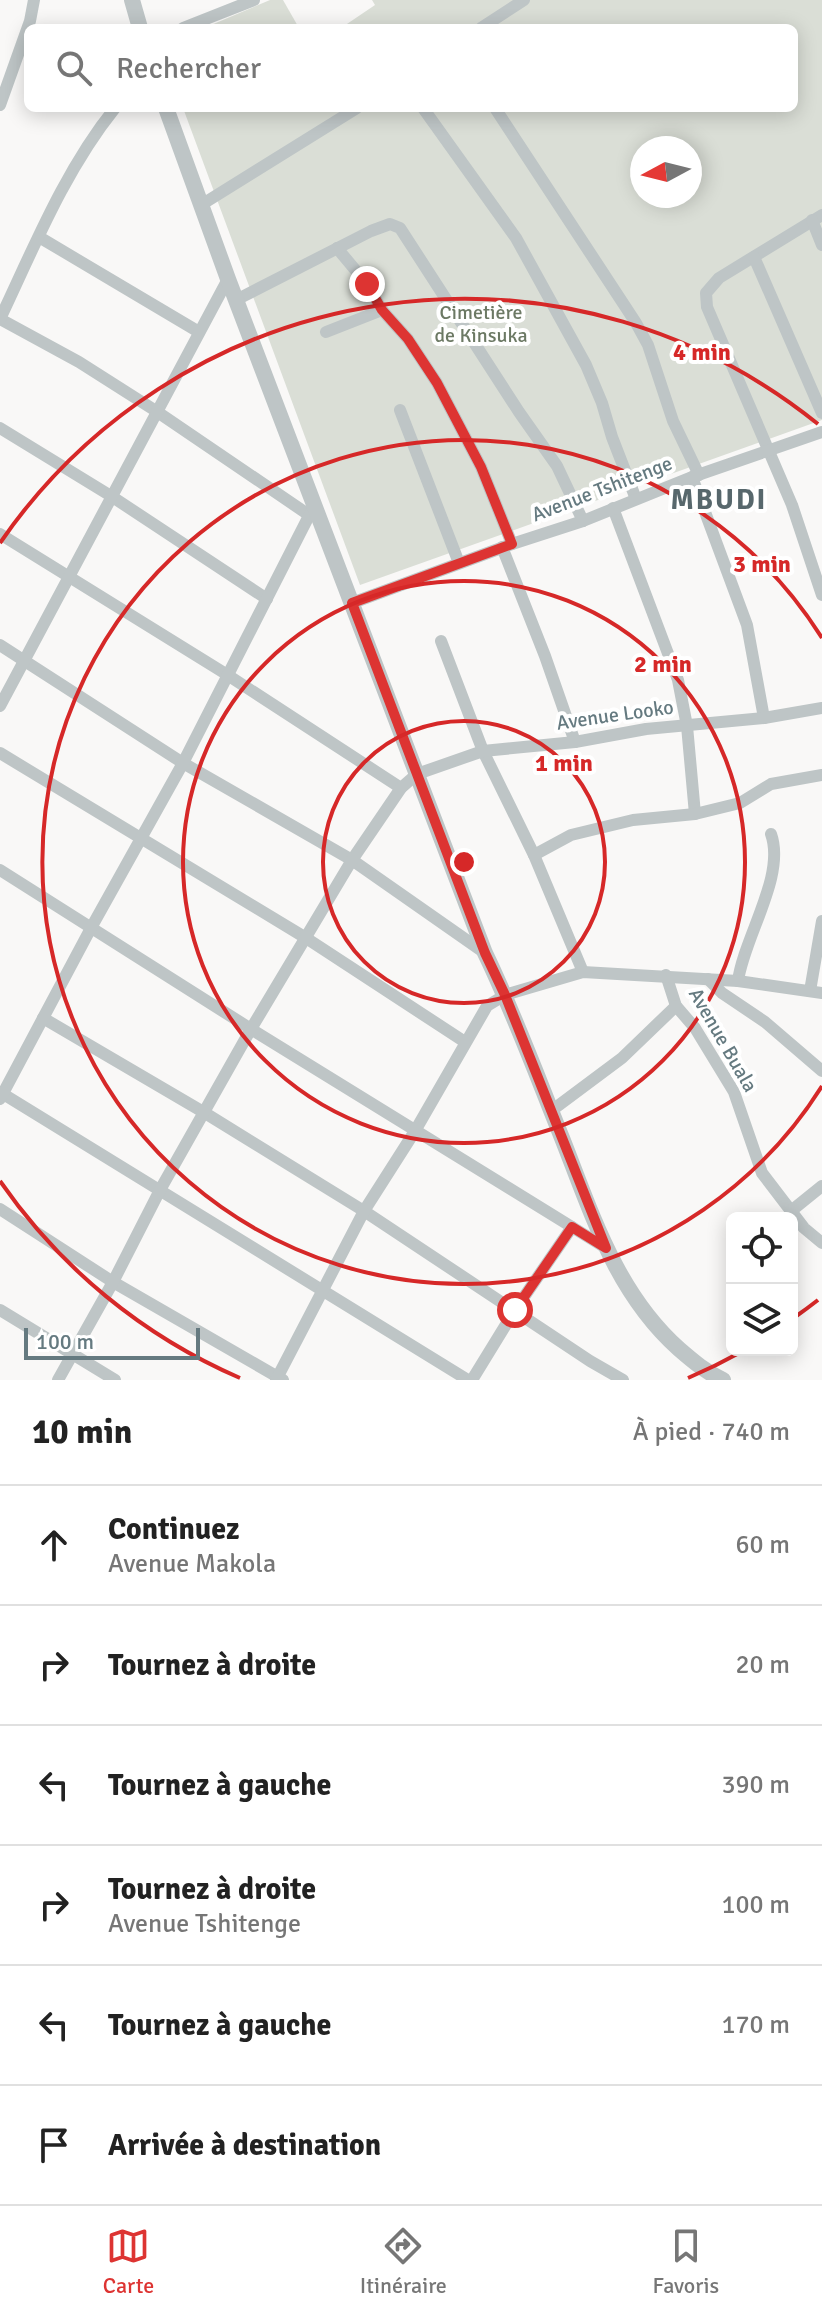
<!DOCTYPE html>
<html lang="fr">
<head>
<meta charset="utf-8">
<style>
  :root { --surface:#fff; --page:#f2f2f2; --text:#222; --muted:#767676; --line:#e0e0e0; --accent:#dd3432 }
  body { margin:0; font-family:Signika,sans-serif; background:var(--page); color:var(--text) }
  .controls { position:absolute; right:24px; bottom:24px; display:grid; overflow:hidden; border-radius:12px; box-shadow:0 4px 20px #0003 }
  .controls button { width:72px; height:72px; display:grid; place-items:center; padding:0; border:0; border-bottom:2px solid var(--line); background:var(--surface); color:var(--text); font:40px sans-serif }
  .compass { position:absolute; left:630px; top:136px; width:72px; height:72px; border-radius:50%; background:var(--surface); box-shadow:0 4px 20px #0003; rotate:263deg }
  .scale { position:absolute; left:24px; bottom:20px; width:176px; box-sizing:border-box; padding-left:8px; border:4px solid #657a80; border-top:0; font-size:22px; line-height:28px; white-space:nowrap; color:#657a80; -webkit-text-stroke:6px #fff; paint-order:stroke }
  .stop { position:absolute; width:24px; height:24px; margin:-18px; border:6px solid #dd3432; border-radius:50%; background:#fff }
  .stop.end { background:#dd3432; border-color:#fff; box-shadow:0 2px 8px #0008 }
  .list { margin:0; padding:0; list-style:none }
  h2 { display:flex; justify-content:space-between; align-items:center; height:104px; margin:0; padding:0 32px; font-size:34px }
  h2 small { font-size:26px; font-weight:400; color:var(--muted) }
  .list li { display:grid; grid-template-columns:52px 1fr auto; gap:24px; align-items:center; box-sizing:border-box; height:120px; padding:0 32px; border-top:2px solid var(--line) }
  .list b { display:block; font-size:30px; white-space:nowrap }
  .list p { margin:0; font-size:26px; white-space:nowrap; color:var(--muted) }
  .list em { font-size:26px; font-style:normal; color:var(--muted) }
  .icon { flex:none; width:44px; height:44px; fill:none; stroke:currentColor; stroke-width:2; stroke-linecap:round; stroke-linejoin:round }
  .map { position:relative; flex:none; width:822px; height:1380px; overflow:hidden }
  .search { position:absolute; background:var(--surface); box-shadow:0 4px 20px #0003; left:24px; right:24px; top:24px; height:88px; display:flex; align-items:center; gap:20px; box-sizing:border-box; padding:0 28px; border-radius:12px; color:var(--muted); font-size:30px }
  .sheet { height:824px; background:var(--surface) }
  nav { display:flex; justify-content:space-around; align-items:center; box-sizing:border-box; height:112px; border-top:2px solid var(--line); background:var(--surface); font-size:22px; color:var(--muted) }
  nav a { display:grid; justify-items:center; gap:4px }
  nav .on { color:var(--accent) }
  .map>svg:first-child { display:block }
  .green { fill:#daded6; fill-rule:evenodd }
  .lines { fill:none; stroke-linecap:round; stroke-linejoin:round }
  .minor { stroke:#bec5c6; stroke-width:12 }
  .tertiary { stroke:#bec5c6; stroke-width:16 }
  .route { stroke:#dd3432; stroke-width:10 }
  .ring { fill:none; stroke:#d62828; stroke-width:4 }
  .labels { text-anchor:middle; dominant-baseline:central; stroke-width:8; stroke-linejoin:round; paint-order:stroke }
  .park-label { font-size:20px; fill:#6c7964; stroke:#fff }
  .street-label { font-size:20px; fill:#657a80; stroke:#fff }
  .district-label { font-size:28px; font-weight:bold; letter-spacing:2px; fill:#57676c; stroke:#fff }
  .centre { fill:#d62828; stroke:#fff; stroke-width:4 }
  .ring-label { font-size:24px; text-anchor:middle; font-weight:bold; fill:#d62828; stroke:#fff; stroke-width:8; stroke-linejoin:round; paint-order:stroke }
</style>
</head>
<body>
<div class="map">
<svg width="822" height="1380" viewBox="0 0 822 1380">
  <rect width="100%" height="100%" fill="#f9f8f7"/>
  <g class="green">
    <path d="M270,0h13l16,28h-95z"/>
    <path d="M372,0h450v420l-462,165 -177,-477h611v-80h-453l34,-23zM642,148h48v48h-48z"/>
  </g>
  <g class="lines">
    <g class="minor">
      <path d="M183,28l71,-28"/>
      <path d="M481,28l43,-28"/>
      <path d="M0,105l30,-84 4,-21"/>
      <path d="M423,108l93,130 70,127 16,38 10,34 24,62"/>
      <path d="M495,108l141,215 12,22 25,76 26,54"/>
      <path d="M201,205l156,-97"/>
      <path d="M822,215l-103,63 -13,15 1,14 85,198 30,90"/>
      <path d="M812,220l10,25"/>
      <path d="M39,237l160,95"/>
      <path d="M337,248l30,36 15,26 26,29 29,44 44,84 31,77"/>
      <path d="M754,257l68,156"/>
      <path d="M236,300l135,-69 19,-7 10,4 119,184 38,54 26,55"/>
      <path d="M0,319l79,43 77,49 153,104"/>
      <path d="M0,319c34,-72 65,-149 115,-211"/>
      <path d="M326,332l56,-22"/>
      <path d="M400,410l59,153"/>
      <path d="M0,428l111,68 156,103"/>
      <path d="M692,477l55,148 17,93"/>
      <path d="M613,508l65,172 9,46 8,88"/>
      <path d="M0,534l226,140 175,114"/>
      <path d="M502,547l43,109 30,86"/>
      <path d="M352,603l160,-59 71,-23 109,-44 130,-45"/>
      <path d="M441,641l42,110 51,104 49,117"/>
      <path d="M0,645l183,118 169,97 133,93"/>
      <path d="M0,706l228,-427"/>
      <path d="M0,753l306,185 159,104"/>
      <path d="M534,855l37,-20 62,-15 62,-6 45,-11 31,-19 51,-9"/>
      <path d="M0,870l251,159 355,219"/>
      <path d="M666,975l10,31 19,22 39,64 28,81 42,55 18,15"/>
      <path d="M708,979l14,14 43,29 57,49"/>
      <path d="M738,981c6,-44 48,-105 33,-147"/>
      <path d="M810,991l12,-70"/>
      <path d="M43,1018l162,95 159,98 226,150 33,19"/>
      <path d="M0,1092l468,288"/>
      <path d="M0,1099l91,-171 92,-165 132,-259"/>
      <path d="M551,1111l71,-53 54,-52"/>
      <path d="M0,1209l113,73 170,98"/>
      <path d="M791,1211l31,-25"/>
      <path d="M0,1310l115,70"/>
      <path d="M58,1380l55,-98 47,-92 91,-161 101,-169 49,-72 16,-14 66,-23 92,-9 71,-13 118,-11 58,-10"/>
      <path d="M276,1380l88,-169 51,-80 72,-125 18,-11 78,-23 155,9 84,12"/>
      <path d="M472,1380l43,-70 57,-83"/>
    </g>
    <g class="tertiary">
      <path d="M132,0l8,28"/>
      <path d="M166,108l62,171 257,674c29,60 52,123 77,185 30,76 54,155 117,211 15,13 27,23 44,31"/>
    </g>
  </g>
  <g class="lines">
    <path class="route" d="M367,284l15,26 26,29 29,44 44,84 31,77 -160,59 133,350 20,42 101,253 -34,-21 -57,83"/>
  </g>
  <g class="ring">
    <circle cx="464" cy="862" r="141"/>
    <circle cx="464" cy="862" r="281"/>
    <path d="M822 1086A422 422 0 1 1 822 638"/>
    <path d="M818 1300A563 563 0 0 1 795 1317M741 1352A563 563 0 0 1 688 1378M240 1378A563 563 0 0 1 0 1181M0 543A563 563 0 0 1 818 424"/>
  </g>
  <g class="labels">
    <g class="park-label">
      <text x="481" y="312">Cimetière<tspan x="481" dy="23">de Kinsuka</tspan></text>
    </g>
    <g class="street-label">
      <text transform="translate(602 489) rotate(-21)">Avenue Tshitenge</text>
      <text transform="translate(615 715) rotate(-8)">Avenue Looko</text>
      <text transform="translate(723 1040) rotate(60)">Avenue Buala</text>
    </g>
    <g class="district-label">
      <text x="719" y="500">MBUDI</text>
    </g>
  </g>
  <circle cx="464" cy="862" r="12" class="centre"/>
  <g class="ring-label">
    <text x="702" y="360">4 min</text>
    <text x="762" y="572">3 min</text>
    <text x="663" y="672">2 min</text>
    <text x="564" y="771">1 min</text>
  </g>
</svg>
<div class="controls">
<button><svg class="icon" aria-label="locate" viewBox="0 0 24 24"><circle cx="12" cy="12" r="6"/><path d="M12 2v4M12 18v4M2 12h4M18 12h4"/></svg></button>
<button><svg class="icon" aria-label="layers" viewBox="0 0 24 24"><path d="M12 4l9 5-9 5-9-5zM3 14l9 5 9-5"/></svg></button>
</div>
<svg class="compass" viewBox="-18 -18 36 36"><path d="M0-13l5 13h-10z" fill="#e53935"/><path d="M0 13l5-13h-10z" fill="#767676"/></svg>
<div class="scale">100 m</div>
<div class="stop" style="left:515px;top:1310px"></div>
<div class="stop end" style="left:367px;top:284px"></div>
<div class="search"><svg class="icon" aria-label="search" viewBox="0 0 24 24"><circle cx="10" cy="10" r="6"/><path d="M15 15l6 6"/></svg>Rechercher</div>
</div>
<section class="sheet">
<h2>10 min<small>À pied · 740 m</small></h2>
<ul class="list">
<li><svg class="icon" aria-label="ahead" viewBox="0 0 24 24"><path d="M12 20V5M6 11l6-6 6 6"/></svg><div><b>Continuez</b><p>Avenue Makola</p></div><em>60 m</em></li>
<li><svg class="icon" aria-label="right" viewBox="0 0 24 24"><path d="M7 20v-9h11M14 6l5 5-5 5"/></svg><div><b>Tournez à droite</b></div><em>20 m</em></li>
<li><svg class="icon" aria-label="left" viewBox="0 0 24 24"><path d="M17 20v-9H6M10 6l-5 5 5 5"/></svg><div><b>Tournez à gauche</b></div><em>390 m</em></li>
<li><svg class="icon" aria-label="right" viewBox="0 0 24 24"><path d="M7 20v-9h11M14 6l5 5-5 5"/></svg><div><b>Tournez à droite</b><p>Avenue Tshitenge</p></div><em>100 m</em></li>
<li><svg class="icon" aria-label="left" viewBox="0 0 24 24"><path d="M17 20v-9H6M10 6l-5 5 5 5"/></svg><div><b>Tournez à gauche</b></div><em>170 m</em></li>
<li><svg class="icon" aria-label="arrive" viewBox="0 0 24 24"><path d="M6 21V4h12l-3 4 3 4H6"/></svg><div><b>Arrivée à destination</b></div></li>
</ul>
</section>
<nav>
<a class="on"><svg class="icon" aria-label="map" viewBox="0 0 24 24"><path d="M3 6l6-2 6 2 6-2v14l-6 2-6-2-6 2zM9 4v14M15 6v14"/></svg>Carte</a>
<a><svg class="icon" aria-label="directions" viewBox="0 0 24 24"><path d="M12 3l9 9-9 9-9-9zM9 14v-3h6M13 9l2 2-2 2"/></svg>Itinéraire</a>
<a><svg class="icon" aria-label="saved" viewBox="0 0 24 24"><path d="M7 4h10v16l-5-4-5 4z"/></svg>Favoris</a>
</nav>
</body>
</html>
